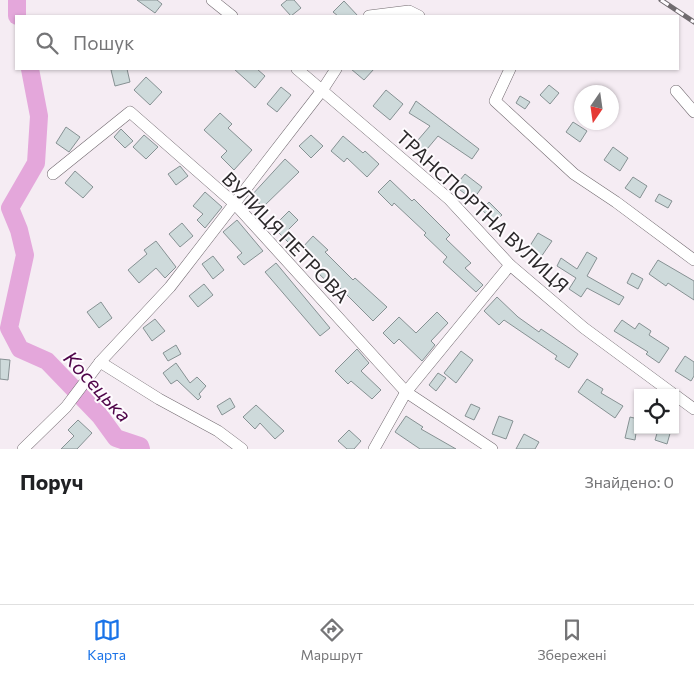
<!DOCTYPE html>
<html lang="uk">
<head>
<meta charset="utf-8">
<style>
  :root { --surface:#fff; --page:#f2f2f2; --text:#202124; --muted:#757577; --line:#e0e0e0; --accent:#1a73e8 }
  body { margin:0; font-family:Commissioner,sans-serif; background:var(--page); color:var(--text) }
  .controls { position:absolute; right:15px; bottom:15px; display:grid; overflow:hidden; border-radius:0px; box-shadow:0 1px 4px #0004 }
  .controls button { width:45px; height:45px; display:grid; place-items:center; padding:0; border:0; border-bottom:1px solid var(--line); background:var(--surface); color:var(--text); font:25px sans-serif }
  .compass { position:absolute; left:574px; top:85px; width:45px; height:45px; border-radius:50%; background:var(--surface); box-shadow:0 1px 4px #0004; rotate:193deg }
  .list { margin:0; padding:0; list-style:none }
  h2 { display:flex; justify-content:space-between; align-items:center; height:65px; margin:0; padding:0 20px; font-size:21px }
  h2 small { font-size:16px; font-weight:400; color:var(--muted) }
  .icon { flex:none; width:28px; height:28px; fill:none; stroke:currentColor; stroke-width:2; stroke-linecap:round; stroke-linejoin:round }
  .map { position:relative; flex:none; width:694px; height:449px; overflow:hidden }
  .search { position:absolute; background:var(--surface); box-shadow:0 1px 4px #0004; left:15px; right:15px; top:15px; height:55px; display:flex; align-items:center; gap:12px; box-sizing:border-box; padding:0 18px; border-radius:0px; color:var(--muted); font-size:19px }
  .sheet { height:155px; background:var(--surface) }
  nav { display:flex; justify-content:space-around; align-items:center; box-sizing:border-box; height:70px; border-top:1px solid var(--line); background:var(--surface); font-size:14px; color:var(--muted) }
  nav a { display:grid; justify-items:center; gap:2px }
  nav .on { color:var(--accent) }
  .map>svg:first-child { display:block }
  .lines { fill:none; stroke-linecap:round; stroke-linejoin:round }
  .river { stroke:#e4a7db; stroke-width:18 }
  .building { fill:#cedadb; stroke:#869193 }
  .minor-casing { stroke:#726a70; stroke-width:12 }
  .minor { stroke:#fff; stroke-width:11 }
  .rail-casing { stroke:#706b6f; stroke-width:5 }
  .rail { stroke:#fefbfe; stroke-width:3; stroke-dasharray:9; stroke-linecap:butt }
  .labels { text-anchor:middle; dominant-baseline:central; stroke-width:4; stroke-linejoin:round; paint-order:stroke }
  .street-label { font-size:19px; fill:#2b282a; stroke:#fefbfe }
  .water-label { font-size:20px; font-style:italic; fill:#4f0549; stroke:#fefbfe }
</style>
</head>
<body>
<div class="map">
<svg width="694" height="449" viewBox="0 0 694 449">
  <rect width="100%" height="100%" fill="#f5ecf3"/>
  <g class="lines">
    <g class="river">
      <path d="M17,16v-16"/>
      <path d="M30,69l9,47 -3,47 -26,45 9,22 6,25 -16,73 11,21 27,12 53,55 16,22 24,8 1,3"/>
    </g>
  </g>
  <g class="building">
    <path d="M137,0h20l5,4 -7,9z"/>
    <path d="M287,0h7l7,8 -10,8 -10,-11z"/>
    <path d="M344,1l14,15h-20l-5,-4z"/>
    <path d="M115,69h12l3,13 -15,4 -4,-16z"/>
    <path d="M234,69h23l8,7 -10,12z"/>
    <path d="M351,69h23l-10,11z"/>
    <path d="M146,77l16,15 -12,13 -16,-15z"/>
    <path d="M549,85l10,8 -9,11 -10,-9z"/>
    <path d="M281,87l10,8 -14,17 -10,-8z"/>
    <path d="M386,90l17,14 -13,16 -17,-14z"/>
    <path d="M520,96l10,6 -5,7 -9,-6z"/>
    <path d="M416,101l63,48 -7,10 -34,-23 -16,19 -10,-8 18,-21 -21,-13z"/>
    <path d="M220,113l12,11 -4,4 24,22 -18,20 -13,-13 6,-6 -23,-21z"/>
    <path d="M573,122l14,9 -7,11 -14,-10z"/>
    <path d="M66,127l14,10 -11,15 -13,-9z"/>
    <path d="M121,129l12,12 -8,7 -11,-11z"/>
    <path d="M144,135l14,12 -12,12 -13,-12z"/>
    <path d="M311,135l12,11 -12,12 -12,-12z"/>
    <path d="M343,136l20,17 2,-2 14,13 -12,13 -20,-19 -3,4 -13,-11z"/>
    <path d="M613,147l15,11 -8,13 -16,-11z"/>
    <path d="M285,159l14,13 -36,35 -12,-11z"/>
    <path d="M180,166l8,10 -12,9 -8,-11z"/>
    <path d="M75,171l18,16 -10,11 -18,-15z"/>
    <path d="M465,174l17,13 -9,13 -18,-14z"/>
    <path d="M633,177l14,9 -7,12 -15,-10z"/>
    <path d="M390,180l22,21 2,-2 36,36 -4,4 25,24 -6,5 18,17 -7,7 -33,-30 4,-5 -23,-22 2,-2 -32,-30 -2,3 -14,-14z"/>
    <path d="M205,192l17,15 -17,21 -8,-8 6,-6 -10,-8z"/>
    <path d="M659,194l13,7 -4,7 -13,-7z"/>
    <path d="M489,202l13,13 -7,7 -13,-12z"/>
    <path d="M289,211l9,9 -10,10 14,15 -11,10 -6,-8 4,-4 -16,-16z"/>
    <path d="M237,220l26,31 -19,14 -7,-8 5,-4 -19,-21z"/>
    <path d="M182,223l11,13 -13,11 -11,-13z"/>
    <path d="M538,233l14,8 -11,16 -13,-8z"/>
    <path d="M313,236l15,14 -3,2 28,28 2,-2 32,29 -14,14 -36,-36 -3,3 -16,-15 4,-5 -20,-20z"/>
    <path d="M156,241l20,26 -11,11 -9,-10 -17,15 -11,-13 19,-16 -3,-4z"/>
    <path d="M587,252l10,6 -10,18 37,21 -5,8 -32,-17 -6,9 -12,-8 7,-11 -19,-12 4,-8 16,11z"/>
    <path d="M213,256l11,14 -11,9 -11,-15z"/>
    <path d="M658,260l36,21v19l-26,-17 -2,3 -17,-12z"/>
    <path d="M276,263l54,65 -10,8 -55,-64z"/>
    <path d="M632,273l11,6 -5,10 -11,-6z"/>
    <path d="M204,284l9,11 -15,12 -9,-11z"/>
    <path d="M497,297l21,20 21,15 2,-3 37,25 -9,14 -14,-9 2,-3 -53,-36 -5,5 -15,-14z"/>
    <path d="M101,302l11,16 -13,10 -12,-16z"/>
    <path d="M437,312l11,11 -17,18 4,4 -13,16 -23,-22 -5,5 -11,-11 16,-16 17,16z"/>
    <path d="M155,319l10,12 -13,10 -9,-13z"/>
    <path d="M622,320l13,9 4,-6 12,8 -2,4 20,13 -10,15 -13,-9 2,-2 -34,-21z"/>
    <path d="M176,345l5,9 -13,7 -5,-8z"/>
    <path d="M357,349l12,14 -8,8 20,19 -9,9 -21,-18 -3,3 -13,-13z"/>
    <path d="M461,351l12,9 -17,23 -12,-10z"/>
    <path d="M685,356l9,6v14l-3,5 -16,-10z"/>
    <path d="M0,359l10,1 -2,20 -8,-1z"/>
    <path d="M176,363l14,20 7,-6 9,9 -7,8 2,3 -3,3 -21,-20 -6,4 -8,-11z"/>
    <path d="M438,373l8,5 -10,13 -7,-6z"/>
    <path d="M587,379l16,10 -2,4 22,13 -8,12 -37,-26z"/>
    <path d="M230,398l5,9 -13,8 -5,-9z"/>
    <path d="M471,404l9,4 -6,12 -9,-4z"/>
    <path d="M256,405l28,26 -9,8 -15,-16 -5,6 -12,-12z"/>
    <path d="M406,416l17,11 -2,2 35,20h-36l-25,-17z"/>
    <path d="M499,416l14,5 -7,18 -14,-5z"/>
    <path d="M630,417l8,2 -3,21 -10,-2z"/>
    <path d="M78,420l14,13 -15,16h-16l13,-13 -6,-6z"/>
    <path d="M349,430l12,11 -7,8h-7l-9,-8z"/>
    <path d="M658,430h13l-4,14 -12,-4z"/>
    <path d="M524,434l15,8 -4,7h-19z"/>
  </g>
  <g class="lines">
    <g class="minor-casing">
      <g id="minor">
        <path d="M212,0l20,16"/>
        <path d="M369,16l40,-5 10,5"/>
        <path d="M297,69l152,130 61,66 74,63 88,65"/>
        <path d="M510,69l-15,32 79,73 42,28 78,58"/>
        <path d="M676,91l18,21"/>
        <path d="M53,174l77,-62 105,92 171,188 86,57"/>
        <path d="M100,362l59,37 59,32 24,18"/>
        <path d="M675,395l19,14"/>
        <path d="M23,449l43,-42 34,-45 70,-75 153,-198 13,-20"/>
        <path d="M374,449l32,-57 104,-127"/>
      </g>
    </g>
    <use href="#minor" class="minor"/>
    <g class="rail-casing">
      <path id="rail" d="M661,0l33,22"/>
    </g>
    <use href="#rail" class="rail"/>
  </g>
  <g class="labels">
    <g class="street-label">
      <text transform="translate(483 211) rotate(43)">ТРАНСПОРТНА ВУЛИЦЯ</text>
      <text transform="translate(286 237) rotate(46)">ВУЛИЦЯ ПЕТРОВА</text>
    </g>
    <g class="water-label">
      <text transform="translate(98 386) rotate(47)">Косецька</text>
    </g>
  </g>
</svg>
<div class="controls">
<button><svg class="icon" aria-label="locate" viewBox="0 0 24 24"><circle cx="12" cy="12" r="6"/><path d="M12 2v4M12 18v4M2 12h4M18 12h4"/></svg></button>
</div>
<svg class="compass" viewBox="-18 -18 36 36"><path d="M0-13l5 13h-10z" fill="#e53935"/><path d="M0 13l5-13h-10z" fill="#757577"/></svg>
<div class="search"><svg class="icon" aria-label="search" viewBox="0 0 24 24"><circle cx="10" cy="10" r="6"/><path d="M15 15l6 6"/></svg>Пошук</div>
</div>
<section class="sheet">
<h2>Поруч<small>Знайдено: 0</small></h2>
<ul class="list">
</ul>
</section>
<nav>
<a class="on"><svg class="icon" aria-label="map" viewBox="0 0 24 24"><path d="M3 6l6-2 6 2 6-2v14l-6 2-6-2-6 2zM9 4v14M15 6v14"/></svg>Карта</a>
<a><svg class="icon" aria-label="directions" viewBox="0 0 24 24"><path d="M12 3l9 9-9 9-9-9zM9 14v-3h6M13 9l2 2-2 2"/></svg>Маршрут</a>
<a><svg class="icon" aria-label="saved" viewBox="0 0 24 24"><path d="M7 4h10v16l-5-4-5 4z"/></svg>Збережені</a>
</nav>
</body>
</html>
